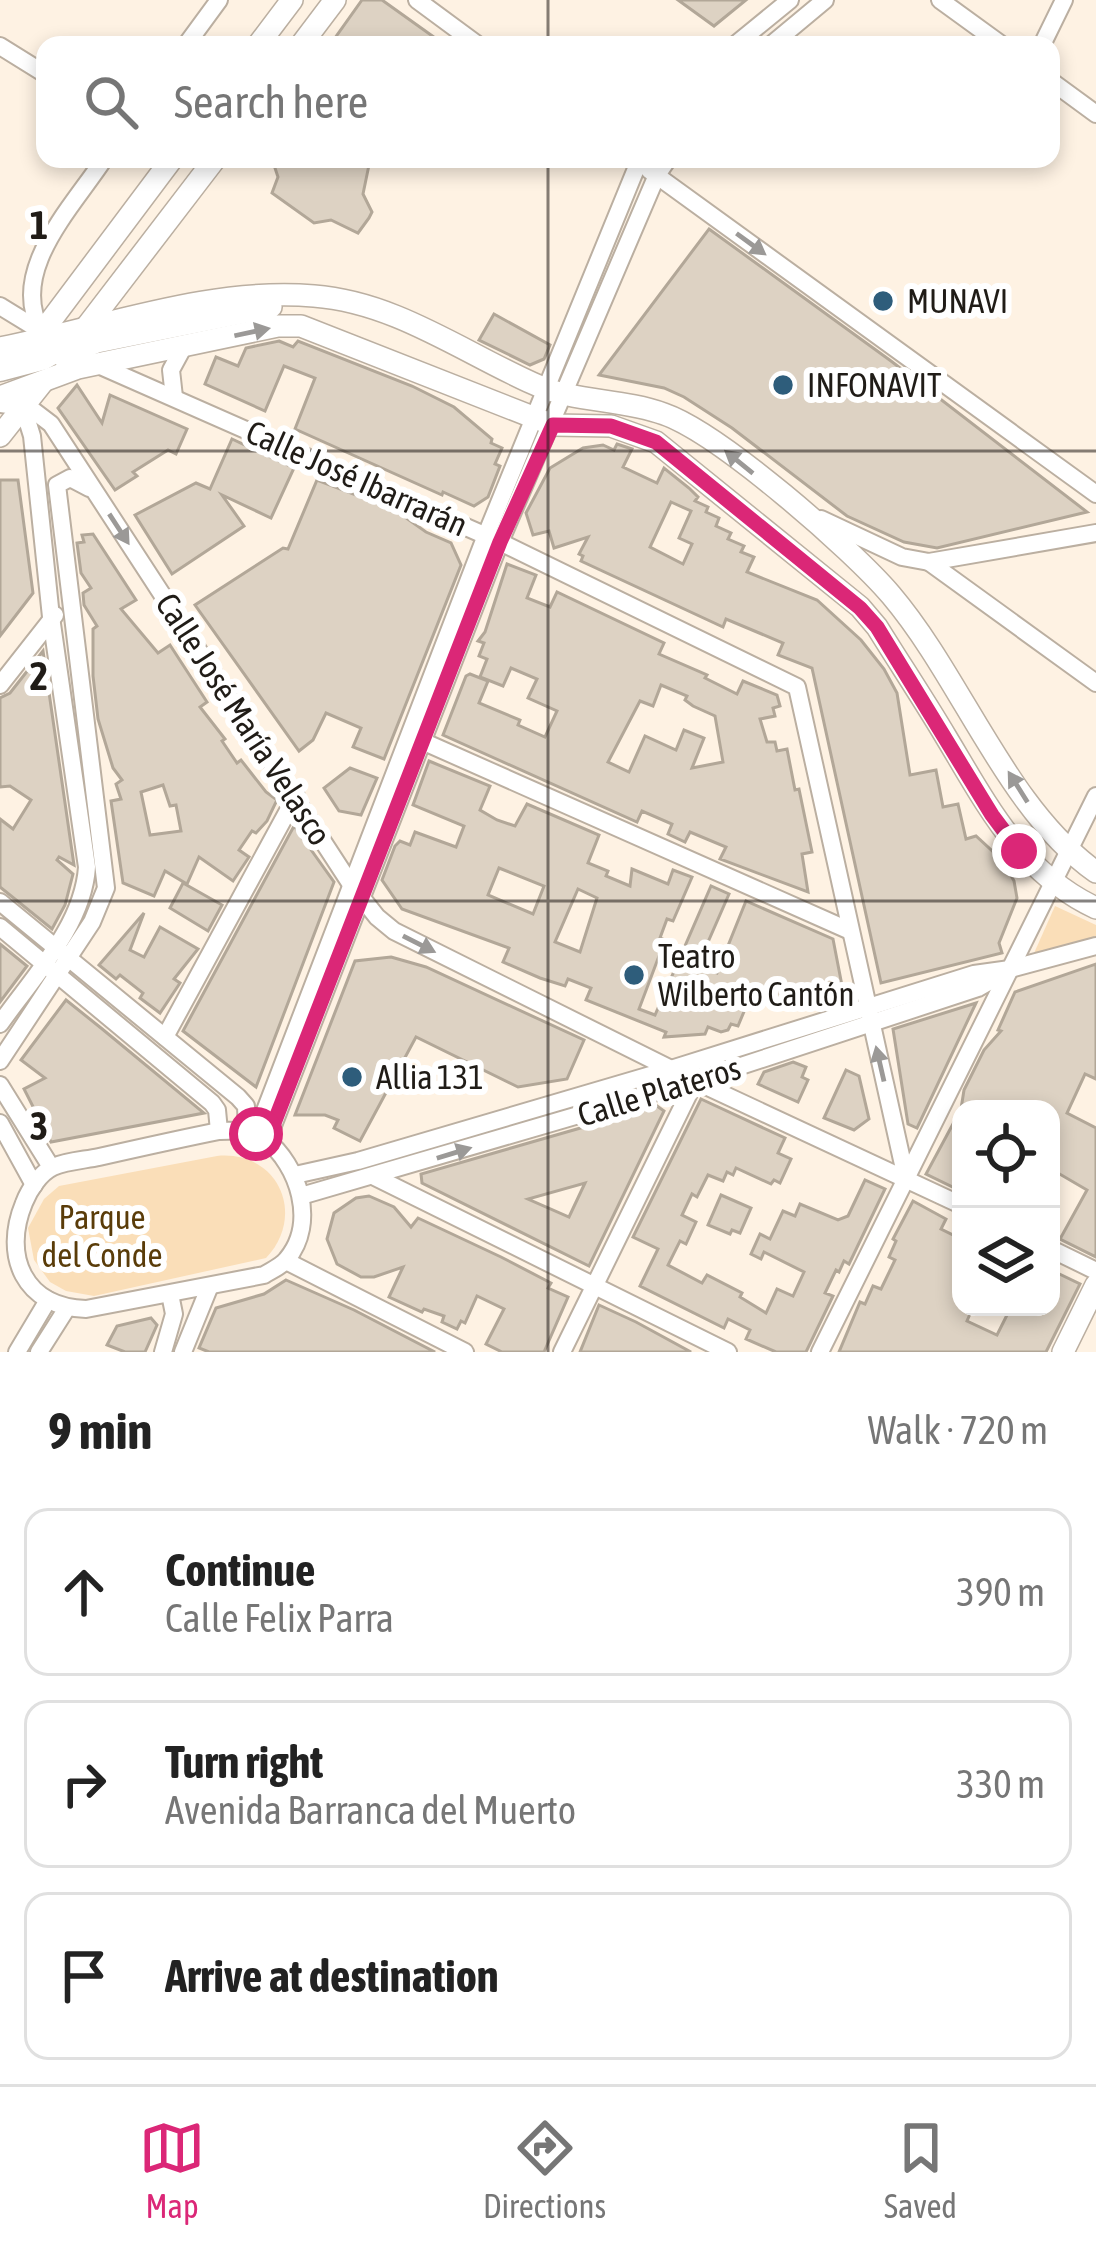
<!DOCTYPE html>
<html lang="en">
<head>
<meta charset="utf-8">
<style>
  :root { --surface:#fff; --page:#f6f6f6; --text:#222; --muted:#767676; --line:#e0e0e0; --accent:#db2777 }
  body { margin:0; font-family:"Asap Condensed",sans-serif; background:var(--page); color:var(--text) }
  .controls { position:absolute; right:36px; bottom:36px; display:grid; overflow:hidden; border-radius:24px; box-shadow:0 6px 18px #0003 }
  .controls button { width:108px; height:108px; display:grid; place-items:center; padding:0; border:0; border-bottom:3px solid var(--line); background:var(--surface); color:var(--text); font:60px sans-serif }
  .stop { position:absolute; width:36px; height:36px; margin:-27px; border:9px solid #db2777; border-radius:50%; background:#fff }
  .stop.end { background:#db2777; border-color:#fff; box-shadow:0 3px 12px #0008 }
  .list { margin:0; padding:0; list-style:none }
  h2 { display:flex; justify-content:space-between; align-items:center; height:156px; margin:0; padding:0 48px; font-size:51px }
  h2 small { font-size:39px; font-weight:400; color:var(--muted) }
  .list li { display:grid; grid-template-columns:78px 1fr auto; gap:36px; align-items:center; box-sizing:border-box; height:168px; margin:0 24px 24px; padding:0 24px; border:3px solid var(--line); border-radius:24px }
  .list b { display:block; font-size:45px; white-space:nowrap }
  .list p { margin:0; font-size:39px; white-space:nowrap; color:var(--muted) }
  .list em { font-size:39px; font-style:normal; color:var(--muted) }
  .icon { flex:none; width:66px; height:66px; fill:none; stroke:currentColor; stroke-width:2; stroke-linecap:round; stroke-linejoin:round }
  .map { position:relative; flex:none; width:1096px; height:1352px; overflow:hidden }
  .search { position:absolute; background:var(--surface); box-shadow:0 6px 18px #0003; left:36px; right:36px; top:36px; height:132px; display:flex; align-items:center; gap:30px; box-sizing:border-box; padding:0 42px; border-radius:24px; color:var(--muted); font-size:45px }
  .sheet { height:732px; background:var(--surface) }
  nav { display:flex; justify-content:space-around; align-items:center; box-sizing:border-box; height:168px; border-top:3px solid var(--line); background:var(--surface); font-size:33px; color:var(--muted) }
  nav a { display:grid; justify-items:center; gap:6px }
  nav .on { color:var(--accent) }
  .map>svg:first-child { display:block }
  .green { fill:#fadeb8 }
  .building { fill:#ddd2c3; stroke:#b2a798; stroke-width:3; fill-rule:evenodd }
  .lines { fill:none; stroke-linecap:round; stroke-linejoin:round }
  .minor-casing { stroke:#bbafa1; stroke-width:20 }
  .major-casing { stroke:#bbafa1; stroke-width:24 }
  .highway-casing { stroke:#bbafa1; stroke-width:27 }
  .minor { stroke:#fff; stroke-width:16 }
  .major { stroke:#fff; stroke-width:21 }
  .highway { stroke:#fff; stroke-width:24 }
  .oneway { fill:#9b9997 }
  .route { stroke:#db2777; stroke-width:15 }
  .grid { fill:none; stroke:#201c17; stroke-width:3; stroke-opacity:0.55 }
  .poi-dot { fill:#2e5d7b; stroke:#fff; stroke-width:4.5 }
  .labels { text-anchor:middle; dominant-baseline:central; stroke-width:12; stroke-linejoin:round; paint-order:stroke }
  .poi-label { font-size:33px; fill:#201c17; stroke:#fff; text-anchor:start }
  .street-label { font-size:33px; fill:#201c17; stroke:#fff }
  .park-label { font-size:33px; fill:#5a3c09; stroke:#fff }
  .grid-label { font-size:39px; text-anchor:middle; font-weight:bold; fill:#201c17; stroke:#fff; stroke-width:12; stroke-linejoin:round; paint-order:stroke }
</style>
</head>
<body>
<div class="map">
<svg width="1096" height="1352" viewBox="0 0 1096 1352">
  <rect width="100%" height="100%" fill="#fef2e3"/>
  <g class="green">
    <path d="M1055,906l41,19v11l-65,24z"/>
    <path d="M217,1156c61,-6 90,59 49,102l-172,38 -28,-5 -16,-9 -16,-22 -6,-32 16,-29 15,-13z"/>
  </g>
  <g class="building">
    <path d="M362,0h20l63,45h-115z"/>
    <path d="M678,0h68l-32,26z"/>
    <path d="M272,159h89l8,6 -6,29 9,18 -3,6 -11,15 -27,-13 -17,3 -42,-30 6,-16z"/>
    <path d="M709,229l182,132 196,151 -150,36 -33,-6 -57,-26 -115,-88 -48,-31 -20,-9 -65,-13z"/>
    <path d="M494,314l56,31 -6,14 -14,6 -51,-25z"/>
    <path d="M279,341l14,6 5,-6 114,45 42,21 38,32 -1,4 11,5 -7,16 5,2 -12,31 -14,9 -31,-14 -1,3 -147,-66 20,-51 -31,-12 -19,45 -60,-27 11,-27 22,9 8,-18z"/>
    <path d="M77,385l25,38 8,-28 77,34 -11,25 -8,-4 -35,22 4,4 -22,14 -57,-82z"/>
    <path d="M232,439l62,29 -23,50 -49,-23 22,31 -72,48 -37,-59 61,-32 14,6z"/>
    <path d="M617,444l15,5 -9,18 34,16 7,-15 25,20 9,9 -3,4 13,6 -2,5 13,6 -3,8 15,7 -3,6 16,7 -3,6 13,5 -7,15 70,28 44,40 23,29 13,24 13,82 26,-5 7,37 15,-3 8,35 10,-3 27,25 11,20 3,17 -18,45 3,10 -121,30 -69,-315 -34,-13 5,-12 -57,-24 -3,8 -142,-66 2,-5 -4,-2 9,-17 -34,11 -5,-17 -16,4 -7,-22 24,-45 33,-20 20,-3 11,5zM671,502l20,9 -12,27 13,6 -9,20 -33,-17z"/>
    <path d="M0,480h18l15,113 -33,43z"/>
    <path d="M317,480l78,30 31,22 25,11 10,22 -77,194 -31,-12 8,-19 -35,-15 -13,27 -14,11 -104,-146 88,-57 5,1z"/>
    <path d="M93,534l43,66 -15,9 37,44 12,-8 37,57 -7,5 25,32 -3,2 15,22 4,-3 25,32 11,8 -10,21 -11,12 -4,-2 -13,19 10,7 -16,24 -34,-24 -12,27 -22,-13 -11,25 -31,-13 -12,-82 10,-2 -5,-15 6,-4 -9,-12 -15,-49 -5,-43v-47l4,-3 -13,-21 -1,-12 8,-5 -10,-15 -4,-30 7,-1 -2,-7zM163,785l7,21 6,-1 5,26 -31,4 -9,-43z"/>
    <path d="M507,564l29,11 -9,23 23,9 7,-15 107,51 -5,11 48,21 -2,3 32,16 6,-13 34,14 3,11 -7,2 2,8 -15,3 7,23h8l2,9 10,-2 8,41 4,-1 13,63 -10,2 6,38 -88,-33 6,-12 -36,-15 -5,10 -17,-8 4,-10 -30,-13 -5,11 -194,-87 23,-59 4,-2 18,7 -9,22 41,17 -2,5 27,12 12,-26 -29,-13 9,-19 -26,-11 -8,18 -23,-9 7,-18 -8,-3 5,-13 -6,-2 7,-9zM661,685l26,11 -2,4 8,6 22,10 8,46 -31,6 12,-30 -20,-8 -8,20 -31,-14 -16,36 -21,-10 32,-61 13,5z"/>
    <path d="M43,651l31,214 -15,-8 -2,3 16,14 -8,31 -13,24 -52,-42v-68l13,10 18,-29 -21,-14 -10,1v-89l10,-5z"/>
    <path d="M429,761l61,25 -10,24 17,10 18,6 12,-22 72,31 -11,28 20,8 -2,5 24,10 2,-17 36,15 5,-14 19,7 -19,44 -6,-2 -7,19 5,2 -26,69 16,6 56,-129 18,8 -31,71 19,8 29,-72 87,38 11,57 -48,13 -43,-19 -15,36 -7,-2 -3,6 -7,2 -13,-5 -3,7 -41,3 2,-5 -80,-32 5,-12 -23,-9 -3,7 -25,-8 -37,-16 6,-14 -107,-39 -20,-29 13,-34 5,-5 10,4 5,-13 41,15 8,-21 -51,-21zM499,868l45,18 -11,28 -45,-19zM578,889l19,9 -17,54 -25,-10z"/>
    <path d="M350,768l27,10 -16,37 -22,-4 -15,-23z"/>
    <path d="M294,826l40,56 -78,205 -73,-56z"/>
    <path d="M183,883l39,22 -14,26 -38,-23z"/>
    <path d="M144,913l-14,37 14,7 16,-30 38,22 -24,30 6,4 -20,30 -20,-15 3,-5 -23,-18 -4,4 -17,-14z"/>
    <path d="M0,944l27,22 -27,36z"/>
    <path d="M391,957l35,10 158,73 -17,39 -49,8 -102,-50 -56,104 -26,-13 4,-8 -13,-5h-30l60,-154z"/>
    <path d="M1096,964v115l-11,-5 -18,39 29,15v129l-36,-18 27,-49 -36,-21v-60h-90v82l-35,-17 35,-65 3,-19 20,-40 17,-19 -3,-1 17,-38z"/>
    <path d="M66,1000l35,28 103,85 -153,29 -27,-53 21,-11 -24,-18z"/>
    <path d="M976,1003l-59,125 -9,-4 -15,-95z"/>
    <path d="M793,1062l13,5 -4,10 6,3 -10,22 -40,-18 6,-12z"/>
    <path d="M846,1070l13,6 10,43 -15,11 -30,-12z"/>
    <path d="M701,1099l84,39 -7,15 13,6 -11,24 -6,-3 -3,4 -35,-16 -3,7 -6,-3 -4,9 -15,-6 -11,22 -5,-3 -10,21 14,7 -10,22 -6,-3 -12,24 34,18 5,-8 35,18 -2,4 26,16 11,-24 16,7 11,-24 -40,-20 -3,7 -10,-5 9,-20 10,5 13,-28 12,5 5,-12 38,16 10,-4 17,-36 20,9 -36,75 -5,-3 -5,11 -3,-2 -11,23 8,3 -27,56h-30l-30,-13 4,-9 -22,-11 -4,9 -84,-42 18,-37 -25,-12z"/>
    <path d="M657,1106l7,5 -75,155 -167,-83 -1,-9zM585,1183l-16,34 -41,-18z"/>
    <path d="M721,1195l30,13 -11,25 -8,-3 -2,4 -22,-9z"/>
    <path d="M369,1196l25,11 17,20 7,-9 83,39 50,26 -3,5 20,9 -24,55h-42l-16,-8 18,-35 -27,-13 -12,27 -4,-2 -4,8 -15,-7 2,-6 -20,-7 -2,3 -33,-15 14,-30 -29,10h-13l-24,-13 -10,-25 7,-26 22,-15z"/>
    <path d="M913,1201l33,18 -5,10 20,10v68h12l-6,14 30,14 14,-28h40v-37l29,14 -34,68h-207l21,-50 5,2 8,-18 8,3 14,-29 -6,-3 7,-16 -3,-2z"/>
    <path d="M286,1280l68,30 81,42h-226l-10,-4 17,-40 48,-14z"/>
    <path d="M599,1305l37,17 55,30h-111z"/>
    <path d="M151,1318l6,7 -12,27h-20l-18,-7 10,-19z"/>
  </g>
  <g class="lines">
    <g class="minor-casing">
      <g id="minor">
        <path d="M417,0l61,45"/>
        <path d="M940,0l62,45"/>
        <path d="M186,45l33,-45"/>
        <path d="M735,45l55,-45"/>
        <path d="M771,45l54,-45"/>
        <path d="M1042,45l22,-45"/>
        <path d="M0,46l45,28"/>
        <path d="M1051,81l45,33"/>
        <path d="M649,170l447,324"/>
        <path d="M0,306l39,24"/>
        <path d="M42,332c-35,-60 30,-124 62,-173"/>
        <path d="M96,364l404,178 297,145 109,491"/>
        <path d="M174,397l-3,-27 13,-24"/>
        <path d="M0,404l30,4 21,16 299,459 27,34 17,14 301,150 266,124"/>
        <path d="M821,519l81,38 27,5 167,-29"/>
        <path d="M929,562l167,121"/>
        <path d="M0,685l55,-70"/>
        <path d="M422,741l426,189"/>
        <path d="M0,902l238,195 8,9 1,26"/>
        <path d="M0,927l212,176 5,7 2,21"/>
        <path d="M0,1024c33,-47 83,-98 87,-157l-36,-250 -19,-181 -9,-29"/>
        <path d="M165,1037l131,-241"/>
        <path d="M0,1061l92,-139 14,-34 -49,-403 13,-7 19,10"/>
        <path d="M0,1085l51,82"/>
        <path d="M0,1123l34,62"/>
        <path d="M219,1131c15,-1 33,-1 46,8 34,26 52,84 22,120 -5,7 -15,11 -23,16l-178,34c-62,-2 -84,-53 -62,-106 5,-13 16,-30 29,-36 13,-6 32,-7 46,-10 40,-9 80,-18 120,-26z"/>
        <path d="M256,1134l230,-599 154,-376"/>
        <path d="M267,1141l233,-599 157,-367 11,-16"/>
        <path d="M295,1175l63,-14 313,-92 303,-95 36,-5 86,-23"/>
        <path d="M375,1177l353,175"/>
        <path d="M301,1196l394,-115 283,-93 26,-15"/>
        <path d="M1051,1249l45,22"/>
        <path d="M286,1261l179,91"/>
        <path d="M17,1352l31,-52"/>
        <path d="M39,1352l28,-44"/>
        <path d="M163,1352l11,-38 -4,-20"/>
        <path d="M183,1352l26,-64"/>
        <path d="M562,1352l133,-271"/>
        <path d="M820,1352l276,-556"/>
      </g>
    </g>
    <g class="major-casing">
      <g id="major">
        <path d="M258,45l34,-45"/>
        <path d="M301,45l34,-45"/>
        <path d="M84,330l131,-171"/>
        <path d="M34,343l138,-184"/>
        <path d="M0,348c102,-20 209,-61 314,-52 80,6 147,55 218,87 42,20 88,15 132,31 55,19 188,135 227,181 72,85 115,213 205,277"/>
        <path d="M62,356l35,-14 174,-35"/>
        <path d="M0,397l78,-29 200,-42h23l252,99 58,1 45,16 204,165 17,20c23,37 47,73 69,110 41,68 75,136 150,171"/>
        <path d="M0,436l42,-53"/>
        <path d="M1063,1352l33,-67"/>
      </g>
    </g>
    <g class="highway-casing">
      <path id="highway" d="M0,369l42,-11 38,-22"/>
    </g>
    <use href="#minor" class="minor"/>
    <use href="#major" class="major"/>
    <use href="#highway" class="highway"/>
  </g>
  <defs><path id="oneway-solid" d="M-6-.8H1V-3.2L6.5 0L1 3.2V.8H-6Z" transform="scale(3)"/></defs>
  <g class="oneway">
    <use href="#oneway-solid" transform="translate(751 244) rotate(36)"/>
    <use href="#oneway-solid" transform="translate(252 332) rotate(-12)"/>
    <use href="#oneway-solid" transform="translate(739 462) rotate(-141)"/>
    <use href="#oneway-solid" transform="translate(119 529) rotate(57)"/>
    <use href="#oneway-solid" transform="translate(1018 787) rotate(-122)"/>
    <use href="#oneway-solid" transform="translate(419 944) rotate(27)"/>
    <use href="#oneway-solid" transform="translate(880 1064) rotate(-103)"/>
    <use href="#oneway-solid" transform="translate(454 1153) rotate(-17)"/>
  </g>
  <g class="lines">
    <path class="route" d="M256,1134l11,7 233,-599 53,-117 58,1 45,16 204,166 17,19 115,188 27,36"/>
  </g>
  <path class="grid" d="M548,0v45M548,159v1193M0,451h1096M0,901h1096"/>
  <g class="poi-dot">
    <circle cx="883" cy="301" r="12"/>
    <circle cx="783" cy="385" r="12"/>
    <circle cx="634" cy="975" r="12"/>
    <circle cx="352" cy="1077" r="12"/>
  </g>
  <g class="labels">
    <g class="poi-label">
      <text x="907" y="301">MUNAVI</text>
      <text x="807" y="385">INFONAVIT</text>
      <text x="658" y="956">Teatro<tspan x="658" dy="38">Wilberto Cantón</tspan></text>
      <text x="376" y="1077">Allia 131</text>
    </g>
    <g class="street-label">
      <text transform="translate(357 478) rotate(24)">Calle José Ibarrarán</text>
      <text transform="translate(244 719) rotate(57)">Calle José María Velasco</text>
      <text transform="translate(659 1091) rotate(-17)">Calle Plateros</text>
    </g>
    <g class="park-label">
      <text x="102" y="1217">Parque<tspan x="102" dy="38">del Conde</tspan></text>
    </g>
  </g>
  <g class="grid-label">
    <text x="39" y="239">1</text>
    <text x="39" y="690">2</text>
    <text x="39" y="1140">3</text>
  </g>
</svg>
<div class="controls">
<button><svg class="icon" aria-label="locate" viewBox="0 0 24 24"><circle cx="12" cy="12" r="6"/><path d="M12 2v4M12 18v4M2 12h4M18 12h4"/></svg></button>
<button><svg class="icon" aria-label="layers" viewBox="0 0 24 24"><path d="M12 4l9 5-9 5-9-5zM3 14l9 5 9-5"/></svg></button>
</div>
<div class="stop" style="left:256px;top:1134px"></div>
<div class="stop end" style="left:1019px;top:851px"></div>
<div class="search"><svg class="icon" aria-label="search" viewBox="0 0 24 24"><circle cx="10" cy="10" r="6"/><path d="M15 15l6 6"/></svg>Search here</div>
</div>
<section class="sheet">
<h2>9 min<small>Walk · 720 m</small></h2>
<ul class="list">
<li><svg class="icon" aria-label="ahead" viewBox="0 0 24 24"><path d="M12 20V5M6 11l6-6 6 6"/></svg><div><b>Continue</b><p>Calle Felix Parra</p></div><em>390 m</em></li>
<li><svg class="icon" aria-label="right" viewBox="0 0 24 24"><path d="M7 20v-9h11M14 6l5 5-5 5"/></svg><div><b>Turn right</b><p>Avenida Barranca del Muerto</p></div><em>330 m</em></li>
<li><svg class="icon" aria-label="arrive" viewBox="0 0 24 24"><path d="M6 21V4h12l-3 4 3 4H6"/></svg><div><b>Arrive at destination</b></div></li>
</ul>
</section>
<nav>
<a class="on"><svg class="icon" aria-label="map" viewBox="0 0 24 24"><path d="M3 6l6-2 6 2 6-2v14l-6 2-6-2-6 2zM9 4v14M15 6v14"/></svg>Map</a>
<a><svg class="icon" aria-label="directions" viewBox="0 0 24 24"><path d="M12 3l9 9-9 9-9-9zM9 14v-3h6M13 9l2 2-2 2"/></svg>Directions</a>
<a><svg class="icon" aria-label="saved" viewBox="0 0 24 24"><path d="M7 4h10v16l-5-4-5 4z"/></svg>Saved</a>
</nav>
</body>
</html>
